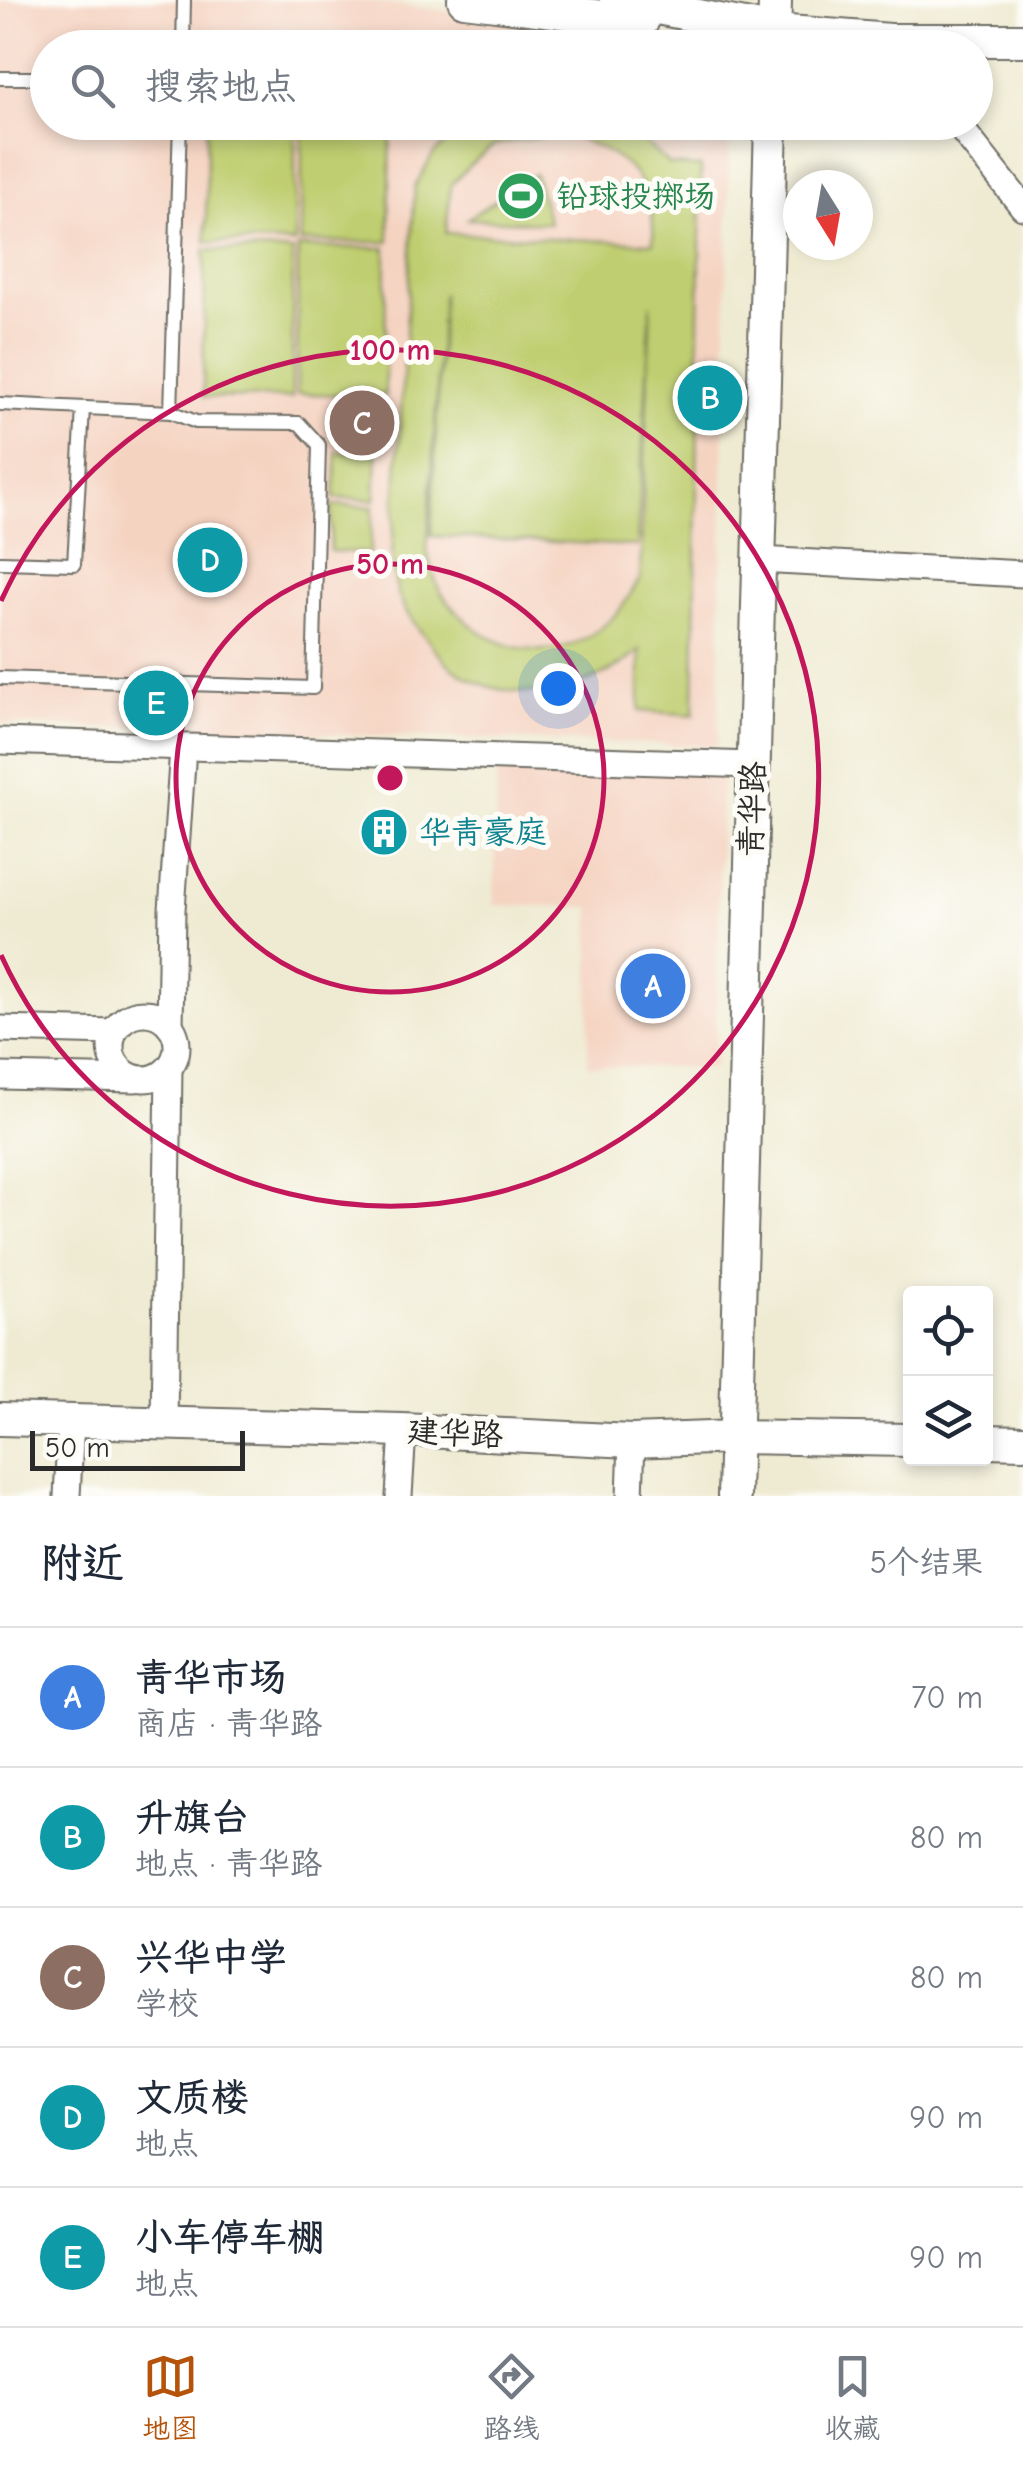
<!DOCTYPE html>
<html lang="zh">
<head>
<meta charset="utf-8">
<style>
  :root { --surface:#fff; --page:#f6f6f7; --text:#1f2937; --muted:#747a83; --line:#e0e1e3; --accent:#b45309 }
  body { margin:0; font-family:"Comic Neue","LXGW WenKai TC",sans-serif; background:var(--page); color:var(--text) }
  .controls { position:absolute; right:30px; bottom:30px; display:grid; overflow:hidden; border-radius:10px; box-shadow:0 5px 15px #0003 }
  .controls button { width:90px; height:90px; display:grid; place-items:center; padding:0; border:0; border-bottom:2px solid var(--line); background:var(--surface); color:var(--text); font:50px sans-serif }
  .compass { position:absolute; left:783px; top:170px; width:90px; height:90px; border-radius:50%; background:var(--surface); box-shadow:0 5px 15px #0003; rotate:169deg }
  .scale { position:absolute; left:30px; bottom:25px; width:215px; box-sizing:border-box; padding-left:10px; border:5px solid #2b2b2b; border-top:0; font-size:28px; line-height:35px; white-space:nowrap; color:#2b2b2b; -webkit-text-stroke:8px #fdfcf7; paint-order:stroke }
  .you { position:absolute; left:558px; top:688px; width:35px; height:35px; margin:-25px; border:8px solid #fff; border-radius:50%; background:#1a73e8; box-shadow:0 0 0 15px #1a73e833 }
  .badge { display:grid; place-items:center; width:65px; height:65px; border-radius:50%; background:var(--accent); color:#fff; font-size:32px; font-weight:700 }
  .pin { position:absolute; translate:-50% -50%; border:5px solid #fff; box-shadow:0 2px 10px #0006 }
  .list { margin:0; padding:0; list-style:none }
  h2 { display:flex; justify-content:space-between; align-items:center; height:130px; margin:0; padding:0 40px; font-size:42px }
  h2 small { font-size:32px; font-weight:400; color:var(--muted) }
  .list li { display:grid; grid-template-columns:65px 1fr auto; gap:30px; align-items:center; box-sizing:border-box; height:140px; padding:0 40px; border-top:2px solid var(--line) }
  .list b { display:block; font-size:38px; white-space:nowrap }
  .list p { margin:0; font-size:32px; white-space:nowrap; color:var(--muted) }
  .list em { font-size:32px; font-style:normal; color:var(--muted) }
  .icon { flex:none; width:55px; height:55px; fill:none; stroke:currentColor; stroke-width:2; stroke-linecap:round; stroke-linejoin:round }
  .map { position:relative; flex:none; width:1023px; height:1496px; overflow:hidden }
  .search { position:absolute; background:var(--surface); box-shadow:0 5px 15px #0003; left:30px; right:30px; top:30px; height:110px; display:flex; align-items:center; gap:25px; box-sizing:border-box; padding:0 35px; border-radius:55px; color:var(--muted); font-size:38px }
  .sheet { height:830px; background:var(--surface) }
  nav { display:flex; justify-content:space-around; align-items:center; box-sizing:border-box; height:140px; border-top:2px solid var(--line); background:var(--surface); font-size:28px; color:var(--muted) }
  nav a { display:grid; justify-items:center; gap:5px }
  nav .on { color:var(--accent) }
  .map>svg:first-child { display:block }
  .built { fill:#f5d3c1 }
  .green { fill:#bfce70; stroke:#757c4e; stroke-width:2.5; fill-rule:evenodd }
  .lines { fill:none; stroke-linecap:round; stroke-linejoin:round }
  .service-casing { stroke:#706e66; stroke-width:16 }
  .minor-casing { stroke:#706e66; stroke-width:29 }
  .tertiary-casing { stroke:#706e66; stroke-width:36 }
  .service { stroke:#fff; stroke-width:12 }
  .minor { stroke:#fff; stroke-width:25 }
  .tertiary { stroke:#fff; stroke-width:32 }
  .ring { fill:none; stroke:#c2185b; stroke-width:5 }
  .labels { text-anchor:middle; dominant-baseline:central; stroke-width:10; stroke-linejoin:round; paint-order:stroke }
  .leisure-label { font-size:32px; fill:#27864d; stroke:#fdfcf7; text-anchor:start }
  .street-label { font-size:32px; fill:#2b2b2b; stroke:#fdfcf7 }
  .culture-label { font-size:32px; fill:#0d838f; stroke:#fdfcf7; text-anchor:start }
  .centre { fill:#c2185b; stroke:#fdfcf7; stroke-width:5 }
  .ring-label { font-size:30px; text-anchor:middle; font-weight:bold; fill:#c2185b; stroke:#fdfcf7; stroke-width:10; stroke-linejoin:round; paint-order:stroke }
</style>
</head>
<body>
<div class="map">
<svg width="1023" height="1496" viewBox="0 0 1023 1496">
  <rect width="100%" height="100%" fill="#fdfcf7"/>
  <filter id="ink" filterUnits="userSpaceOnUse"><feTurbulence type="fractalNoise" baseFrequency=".01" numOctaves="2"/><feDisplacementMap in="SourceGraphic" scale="20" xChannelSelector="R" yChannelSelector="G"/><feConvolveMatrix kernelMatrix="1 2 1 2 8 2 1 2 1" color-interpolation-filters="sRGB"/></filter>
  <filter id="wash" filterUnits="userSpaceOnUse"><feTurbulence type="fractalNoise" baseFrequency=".0048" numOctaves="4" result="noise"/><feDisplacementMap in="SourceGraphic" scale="40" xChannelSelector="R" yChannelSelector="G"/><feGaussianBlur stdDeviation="2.25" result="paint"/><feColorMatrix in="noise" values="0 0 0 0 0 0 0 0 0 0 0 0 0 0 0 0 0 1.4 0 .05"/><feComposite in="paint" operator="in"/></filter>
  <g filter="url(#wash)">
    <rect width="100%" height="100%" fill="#efebd3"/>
    <g class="built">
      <path d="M0,0h358l373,46 -683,2v74l682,1 -12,623 -718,-22z"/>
      <path d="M497,769l225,4 -7,295 -127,-2 3,-159 -97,-2z"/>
    </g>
    <g class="green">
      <path d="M207,123h88v120l-89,-1z"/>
      <path d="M302,123h89l-2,119h-88z"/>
      <path d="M472,123h130l31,9 37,33 31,2 -7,548 -54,-4v-61c-48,43 -132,60 -187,18 -10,-7 -18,-19 -26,-29 -13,-15 -27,-33 -31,-53 -3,-10 -3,-21 -4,-31l23,-369 19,-33zM565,133c56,22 92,41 88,110l-207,-10 5,-48 20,-21 23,-19zM443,293l-12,243 206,10 14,-243 -11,276c-7,10 -13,22 -21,32 -55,62 -132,46 -177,-17 -8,-11 -11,-30 -15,-43z"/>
      <path d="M535,174l14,49 -82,-4z"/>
      <path d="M298,247l88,1 -1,147 -88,-1z"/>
      <path d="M205,250l88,1 -1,147 -89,-1z"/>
      <path d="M337,452l40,2 -2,46 -41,-2z"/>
      <path d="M332,505l41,2 -3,46 -40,-2z"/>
    </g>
  </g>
  <g filter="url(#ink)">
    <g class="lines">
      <g class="service-casing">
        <g id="service">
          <path d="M183,48l1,-48"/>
          <path d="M0,78h48"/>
          <path d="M0,404l171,8"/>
          <path d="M0,562l74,2 9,-156"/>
          <path d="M0,678l313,10 6,-243 -20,-22 -103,-1 -25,-10 9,-290"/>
        </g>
      </g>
      <g class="minor-casing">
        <g id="minor">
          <path d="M956,122l67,85"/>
          <path d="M759,560l264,14"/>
          <path d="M0,741l753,24"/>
          <circle cx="144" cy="1046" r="33"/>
          <path d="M170,1026l2,-116 11,-162"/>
          <path d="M0,1029l113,3"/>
          <path d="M0,1076l135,3"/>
          <path d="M164,1424l5,-356"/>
          <path d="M67,1496l4,-75"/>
          <path d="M399,1496l4,-66"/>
          <path d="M630,1496l2,-55"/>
        </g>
      </g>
      <g class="tertiary-casing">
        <g id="tertiary">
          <path d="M464,0l178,22"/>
          <path d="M616,0l160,31 114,9h133"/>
          <path d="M774,48l1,-48"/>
          <path d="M0,1419l403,11 229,11 103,-4 175,3"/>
          <path d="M986,1441l37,1"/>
          <path d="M734,1496l37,-1374"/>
        </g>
      </g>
      <use href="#service" class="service"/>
      <use href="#minor" class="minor"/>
      <use href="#tertiary" class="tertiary"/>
    </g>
  </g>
  <g class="ring">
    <circle cx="390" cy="778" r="214"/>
    <path d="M1 601A428 428 0 1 1 1 955"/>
  </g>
  <defs>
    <g id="stadium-disc" transform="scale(2.5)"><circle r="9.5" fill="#2e9e5b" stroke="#fdfcf7"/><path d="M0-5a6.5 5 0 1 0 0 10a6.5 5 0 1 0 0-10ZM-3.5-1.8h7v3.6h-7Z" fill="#fff"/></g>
    <g id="building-disc" transform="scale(2.5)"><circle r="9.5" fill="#0f9aa8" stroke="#fdfcf7"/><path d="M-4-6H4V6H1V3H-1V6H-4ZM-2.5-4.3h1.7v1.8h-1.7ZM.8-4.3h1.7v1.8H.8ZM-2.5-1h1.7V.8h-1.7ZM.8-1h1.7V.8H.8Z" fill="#fff"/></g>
  </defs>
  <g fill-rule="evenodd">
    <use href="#stadium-disc" x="521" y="196"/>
    <use href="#building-disc" x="384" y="832"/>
  </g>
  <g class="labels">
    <g class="leisure-label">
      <text x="556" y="196">铅球投掷场</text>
    </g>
    <g class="street-label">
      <text transform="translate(752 809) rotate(-88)">青华路</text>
      <text transform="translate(455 1433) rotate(3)">建华路</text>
    </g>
    <g class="culture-label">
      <text x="419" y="832">华青豪庭</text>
    </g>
  </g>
  <circle cx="390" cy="778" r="15" class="centre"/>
  <g class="ring-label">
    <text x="390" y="360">100 m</text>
    <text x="390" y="574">50 m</text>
  </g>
</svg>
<div class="controls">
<button><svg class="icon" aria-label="locate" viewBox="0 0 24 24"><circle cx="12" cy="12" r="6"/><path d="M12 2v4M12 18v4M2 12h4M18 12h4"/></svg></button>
<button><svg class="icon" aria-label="layers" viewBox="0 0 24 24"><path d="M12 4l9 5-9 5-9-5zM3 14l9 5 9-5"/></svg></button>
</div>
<svg class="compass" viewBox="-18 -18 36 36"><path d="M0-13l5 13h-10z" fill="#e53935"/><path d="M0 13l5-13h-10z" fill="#747a83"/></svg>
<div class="scale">50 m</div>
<div class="you"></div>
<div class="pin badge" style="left:653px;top:986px;background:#3f7fe0">A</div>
<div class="pin badge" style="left:710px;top:398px;background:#0f9aa8">B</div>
<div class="pin badge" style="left:362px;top:423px;background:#8d6e63">C</div>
<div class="pin badge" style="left:210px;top:560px;background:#0f9aa8">D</div>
<div class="pin badge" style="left:156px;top:703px;background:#0f9aa8">E</div>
<div class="search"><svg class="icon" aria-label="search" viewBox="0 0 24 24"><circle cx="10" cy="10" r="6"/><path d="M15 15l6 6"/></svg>搜索地点</div>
</div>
<section class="sheet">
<h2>附近<small>5个结果</small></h2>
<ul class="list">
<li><span class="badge" style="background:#3f7fe0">A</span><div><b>青华市场</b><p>商店 · 青华路</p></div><em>70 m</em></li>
<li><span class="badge" style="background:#0f9aa8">B</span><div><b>升旗台</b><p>地点 · 青华路</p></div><em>80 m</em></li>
<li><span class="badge" style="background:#8d6e63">C</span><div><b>兴华中学</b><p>学校</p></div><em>80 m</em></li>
<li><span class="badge" style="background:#0f9aa8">D</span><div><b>文质楼</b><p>地点</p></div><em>90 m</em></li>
<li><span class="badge" style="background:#0f9aa8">E</span><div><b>小车停车棚</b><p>地点</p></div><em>90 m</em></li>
</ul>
</section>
<nav>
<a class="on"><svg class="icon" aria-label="map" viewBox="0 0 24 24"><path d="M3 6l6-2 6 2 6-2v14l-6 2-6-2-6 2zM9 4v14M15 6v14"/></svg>地图</a>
<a><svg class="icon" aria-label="directions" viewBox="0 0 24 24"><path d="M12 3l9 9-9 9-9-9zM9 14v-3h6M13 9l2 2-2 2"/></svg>路线</a>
<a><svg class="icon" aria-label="saved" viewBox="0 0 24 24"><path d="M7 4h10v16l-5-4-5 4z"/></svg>收藏</a>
</nav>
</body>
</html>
